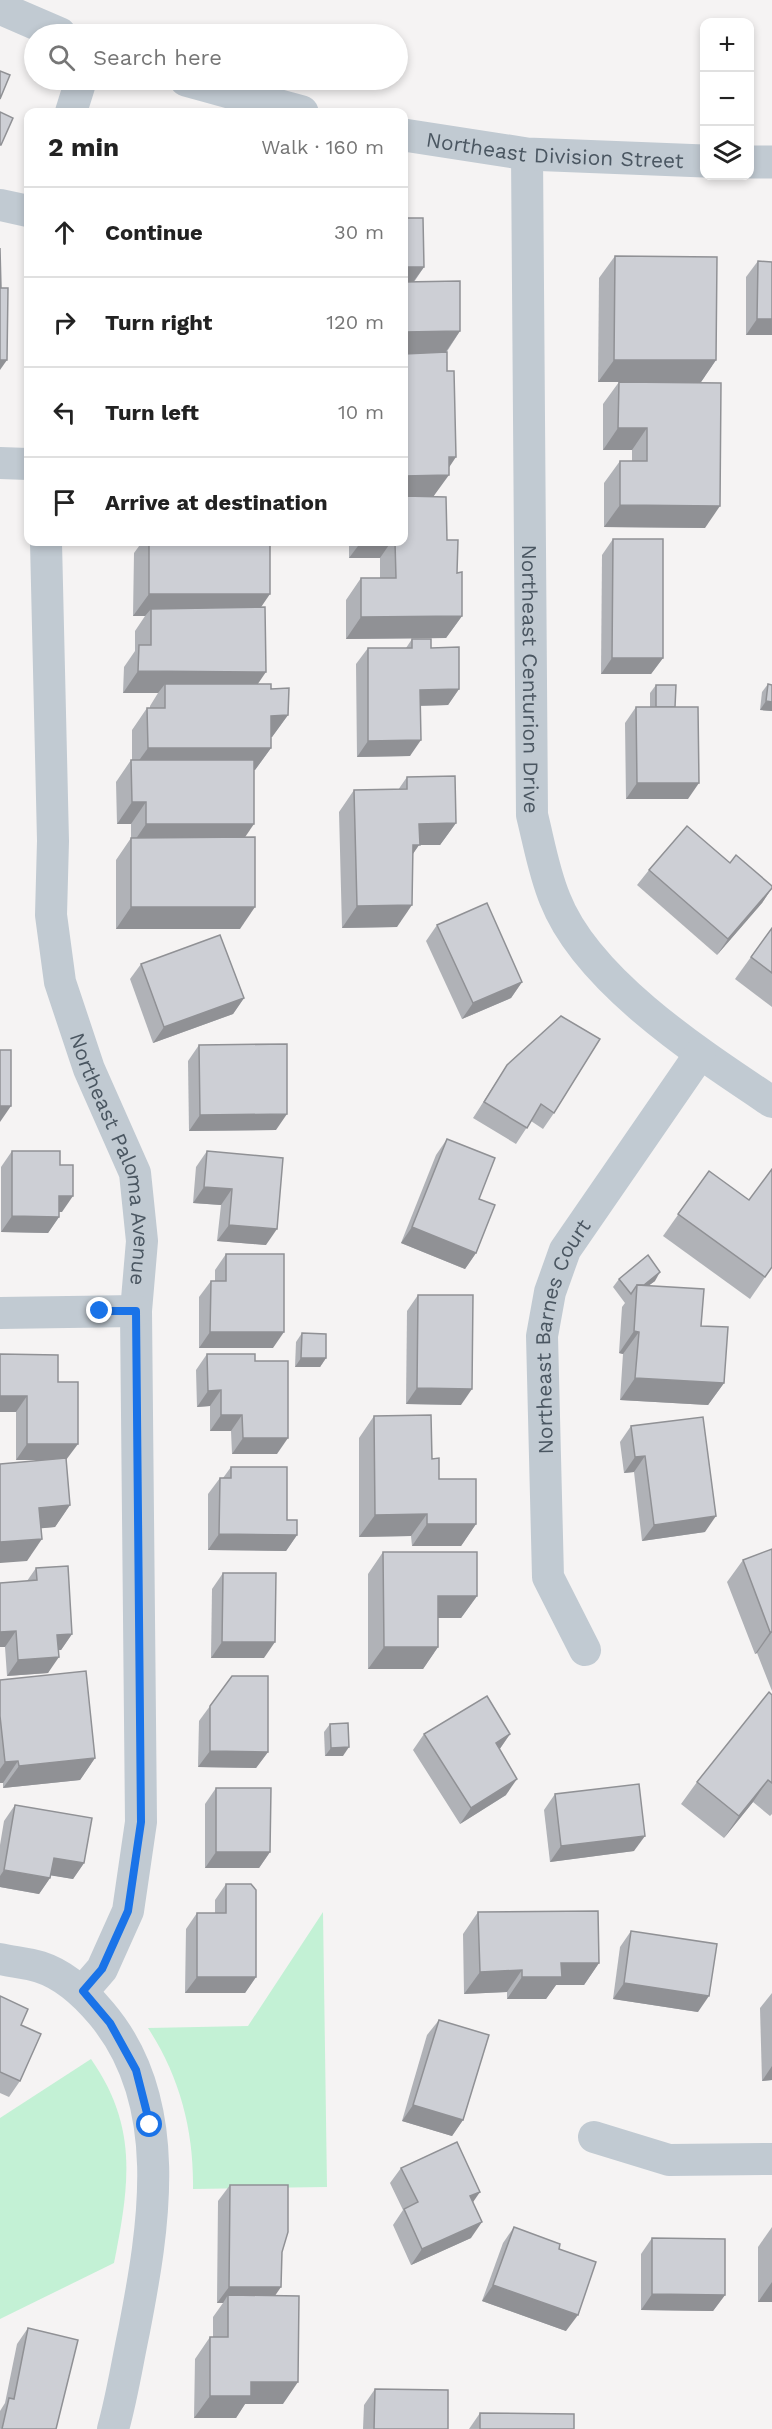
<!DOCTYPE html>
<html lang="en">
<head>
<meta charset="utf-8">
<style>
  :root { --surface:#fff; --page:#f6f6f6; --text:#222; --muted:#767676; --line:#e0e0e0 }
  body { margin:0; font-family:"Work Sans",sans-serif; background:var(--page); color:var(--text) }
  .controls { position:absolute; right:18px; top:18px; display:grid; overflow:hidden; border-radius:12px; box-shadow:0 3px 9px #0003 }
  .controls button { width:54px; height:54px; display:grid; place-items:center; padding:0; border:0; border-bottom:2px solid var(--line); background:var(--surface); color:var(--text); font:30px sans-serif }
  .stop { position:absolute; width:18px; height:18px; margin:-14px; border:4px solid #1a73e8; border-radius:50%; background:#fff }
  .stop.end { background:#1a73e8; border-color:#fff; box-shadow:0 2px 6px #0008 }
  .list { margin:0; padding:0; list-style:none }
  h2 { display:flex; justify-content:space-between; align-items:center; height:78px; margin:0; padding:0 24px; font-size:26px }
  h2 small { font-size:20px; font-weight:400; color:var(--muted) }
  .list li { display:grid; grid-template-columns:39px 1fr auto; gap:18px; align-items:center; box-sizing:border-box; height:90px; padding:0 24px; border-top:2px solid var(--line) }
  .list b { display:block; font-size:22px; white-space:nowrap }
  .list em { font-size:20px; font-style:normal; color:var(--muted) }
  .icon { flex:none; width:33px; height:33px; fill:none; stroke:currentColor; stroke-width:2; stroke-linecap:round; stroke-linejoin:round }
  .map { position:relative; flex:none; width:772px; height:2429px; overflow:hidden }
  .search { position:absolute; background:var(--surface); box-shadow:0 3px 9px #0003; left:24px; top:24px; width:384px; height:66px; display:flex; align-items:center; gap:15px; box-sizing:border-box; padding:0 21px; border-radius:33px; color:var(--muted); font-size:22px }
  .panel { position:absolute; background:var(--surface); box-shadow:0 3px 9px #0003; left:24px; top:108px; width:384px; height:438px; border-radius:12px }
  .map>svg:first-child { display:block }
  .green { fill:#c3f1d5 }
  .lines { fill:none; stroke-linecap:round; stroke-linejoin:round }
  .minor { stroke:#c1cad2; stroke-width:32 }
  .tertiary { stroke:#c1cad2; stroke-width:33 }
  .wall { fill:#b0b2b7 }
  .shaded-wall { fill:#909195 }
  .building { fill:#cdcfd5; stroke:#909195; stroke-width:1.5 }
  .route { stroke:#1a73e8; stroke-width:8 }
  .labels { text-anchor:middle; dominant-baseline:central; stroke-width:4.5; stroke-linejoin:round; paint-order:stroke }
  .street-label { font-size:21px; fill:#4a5661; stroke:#fff }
</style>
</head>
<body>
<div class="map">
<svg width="772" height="2429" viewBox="0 0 772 2429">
  <rect width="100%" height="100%" fill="#f5f3f3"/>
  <g class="green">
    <path d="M323,1912l4,275 -134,2c1,-58 -13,-112 -45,-161l100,-2z"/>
    <path d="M91,2059c48,69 38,127 23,204l-114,56v-201z"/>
  </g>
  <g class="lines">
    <g class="minor">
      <path d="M71,112l10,-32"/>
      <path id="s1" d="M527,154l5,661c7,28 12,58 23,84 32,82 145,155 217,203"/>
      <path d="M0,205l28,6"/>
      <path d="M0,463l28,1"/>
      <path id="s2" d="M46,542l7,299 -2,74 9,67 29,87 46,104 7,68 -6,70 5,511 -13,89 -26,58 -19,22"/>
      <path d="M0,1313l136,-2"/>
      <path id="s3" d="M585,1650l-37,-73 -6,-241 8,-44 15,-42 135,-196"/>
      <path d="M0,1959c13,3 28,4 40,8 25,8 45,27 61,46 75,88 53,214 33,318 -7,33 -12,66 -21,98"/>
      <path d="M594,2137l75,23 103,-1"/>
    </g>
    <g class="tertiary">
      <path d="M0,8l60,26"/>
      <path d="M186,80l116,32"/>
      <path id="s4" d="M404,135l123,19 177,7"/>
      <path d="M750,162h22"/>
    </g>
  </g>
  <g class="wall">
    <path d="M404,218l20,49 -10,15 46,49 -14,22 3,115 -16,29 24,76 5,43 -16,22 -100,1v-39l15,-22h19v-20h-31v-16h55z"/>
    <path d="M615,256l101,104 -15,22h-103l1,-104z"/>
    <path d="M758,261l14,74h-26v-58z"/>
    <path d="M619,382l102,1 -16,145 -101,-1v-44l16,-22h12v-11h-29v-46z"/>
    <path d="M613,539l50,119 -12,16h-50l1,-119z"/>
    <path d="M142,542h128l-9,65 -4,77 14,5 17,26 -16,22h-1v11l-16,22h-1l-9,67 -5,92h-124v-69l15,-22v-14h-14l-1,-42 15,-22h1v-30l15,-22h3v-2l8,-13h-35l1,-26 11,-16v-20l10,-15h-12l1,-63z"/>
    <path d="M412,639l19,9 28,41 -11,16 -28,1 -10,50 -53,1 -1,-93 12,-16h38z"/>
    <path d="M768,684l4,1v26l-12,-1 2,-18z"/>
    <path d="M656,685l19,22 13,92h-62l-1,-76 11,-16h14v-14z"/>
    <path d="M407,777l49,46 -16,22h-21l-7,10 -15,72 -55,1 -3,-116 15,-22h44z"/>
    <path d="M730,863l42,25 -10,15 -45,52 -80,-70 12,-15z"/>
    <path d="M437,925l85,57 -11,16 -49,21 -36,-78z"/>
    <path d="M772,928v79l-37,-28z"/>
    <path d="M141,964l103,34 -11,16 -80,29 -23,-64z"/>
    <path d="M199,1045l77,85 -87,1 -1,-70z"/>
    <path d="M507,1065l47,48 -11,16 -12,-8 -15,23 -43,-26z"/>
    <path d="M447,1139l32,60 -3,54 -11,16 -64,-26 35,-88z"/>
    <path d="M12,1151l48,14 2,47h-3v5l-11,16 -47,-1v-65z"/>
    <path d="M207,1151l59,94 -49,-4 4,-36 -28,-2 3,-36z"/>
    <path d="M709,1171l63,96 -22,32 -87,-63z"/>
    <path d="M226,1254l47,94h-74v-51l12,-16h4v-11z"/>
    <path d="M619,1279l36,2 -7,5 53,40 23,57 -16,22 -88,-5 3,-46 -4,-1 3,-46 3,-4 -12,-16z"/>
    <path d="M418,1295l43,110 -55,-1 1,-93z"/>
    <path d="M302,1333l24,25 -6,9h-25l1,-25z"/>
    <path d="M0,1354l58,28 12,123 -15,22 -14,1 -14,33 18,-101h-29v-48h-16z"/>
    <path d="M207,1354l48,7 22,93h-45l-1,-23h-21v-25l-13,1 -1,-37z"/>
    <path d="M374,1416l58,43 7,20 37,45 -15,22h-49l-1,-10 -52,1v-99z"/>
    <path d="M631,1426l74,106 -63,9 -8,-69 -10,1 -4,-31z"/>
    <path d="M231,1467l56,53 10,15 -11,16 -78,-1v-56l12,-16h3z"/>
    <path d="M772,1549v142l-15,-38 -2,1 -28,-72 16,-22z"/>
    <path d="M383,1552l94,44 -16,22h-23v29l-15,22h-55v-95z"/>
    <path d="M36,1568l36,66 -11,16h-3l-10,23 -41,3 -2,-29h-5v-64l27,-2z"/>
    <path d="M223,1573l41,85h-53l1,-69z"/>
    <path d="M232,1676l36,76 -12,16 -58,-1 1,-46z"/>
    <path d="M0,1680l95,78 -15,22 -77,8v-5h-3z"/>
    <path d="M772,1695v119l-2,2 -17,-14 -29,36 -43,-34 16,-22z"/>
    <path d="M330,1724l13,32h-18l-1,-24z"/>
    <path d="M424,1734h86l-11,16 7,45 -46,29 -47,-74z"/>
    <path d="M216,1788l54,64 -11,16h-54v-64z"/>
    <path d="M555,1794l79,57 -84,11 -6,-52z"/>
    <path d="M15,1805l69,58 -11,16 -22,-4 -1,3 -11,16 -39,-7v-42l4,-24z"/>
    <path d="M226,1884l30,93 -11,16h-60l1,-64 11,-16h18v-13z"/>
    <path d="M478,1912l121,51 -15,22h-28l-10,14h-39v-7l-43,2 -1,-60z"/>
    <path d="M631,1931l67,81 -85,-13 7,-52z"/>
    <path d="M772,1993v87l-10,1 -2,-73z"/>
    <path d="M0,1996l21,29 -1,56 -11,16 -9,-4z"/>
    <path d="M439,2020l24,100 -11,16 -50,-15 25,-86z"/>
    <path d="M401,2168l72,34 -2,36 -60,27 -18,-40 10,-15 -13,-27z"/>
    <path d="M230,2185l52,67 -7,44 8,108h-38l-9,14h-42l1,-59 15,-22h3v-20l10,-14h-6l1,-102z"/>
    <path d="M514,2227l45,22 7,82 -84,-30 21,-58z"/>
    <path d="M772,2227v75h-14v-55z"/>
    <path d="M652,2238l73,57 -12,16 -72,-1v-56z"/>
    <path d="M28,2328l28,101h-56v-18l5,-8 12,-59z"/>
    <path d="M375,2389l73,40h-85l1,-24z"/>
    <path d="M480,2413l94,16h-105z"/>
  </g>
  <g class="shaded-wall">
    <path d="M404,267h20l-16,22h-4z"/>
    <path d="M757,319h15v16h-26z"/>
    <path d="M460,331l-15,22 -41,1v-22z"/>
    <path d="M0,360h7l-7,10z"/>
    <path d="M614,360h102l-15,22h-103z"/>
    <path d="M618,428h29l-15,22h-29z"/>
    <path d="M449,457h7l-12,18h5l-16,22 -29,1v-22z"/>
    <path d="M620,505l100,1 -15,22 -101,-1z"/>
    <path d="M361,542h30l-11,16h-31z"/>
    <path d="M149,594h121l-15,22 -104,-7 -6,7h-12z"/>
    <path d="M462,616l-16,22 -100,1 15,-22z"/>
    <path d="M612,658h51l-12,16h-50z"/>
    <path d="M138,671l128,1 -15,22 -86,-10 -7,9h-35z"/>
    <path d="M459,689l-11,16 -40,1 12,-16z"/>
    <path d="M766,701l6,1v9l-12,-1z"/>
    <path d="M288,715l-16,22 -17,1 16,-22z"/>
    <path d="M421,740l-11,16 -53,1 11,-16z"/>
    <path d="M148,748h123l-16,22h-123z"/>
    <path d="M637,783h62l-11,16h-62z"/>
    <path d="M132,802h14l-15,22h-14z"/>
    <path d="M456,823l-16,22h-21l-15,22 15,-43z"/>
    <path d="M146,824h108l-15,22h-108z"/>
    <path d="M772,888l-10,15 -45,52 11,-16z"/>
    <path d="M412,905l-15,22 -55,1 15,-22z"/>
    <path d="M131,907h124l-15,22h-124z"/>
    <path d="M522,982l-11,16 -49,21 11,-16z"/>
    <path d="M244,998l-11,16 -80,29 11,-16z"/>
    <path d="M0,1106h11l-11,16z"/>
    <path d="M287,1114l-11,16 -87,1 11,-16z"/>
    <path d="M204,1187l28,2 -11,16 -28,-2z"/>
    <path d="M59,1196h14l-11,16h-14z"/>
    <path d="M12,1216l47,1 -11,16 -47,-1z"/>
    <path d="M229,1225l48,4 -11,16 -49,-4z"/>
    <path d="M412,1227l64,26 -11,16 -64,-26z"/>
    <path d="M660,1272l-5,9 -18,13v-4z"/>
    <path d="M634,1331l5,1 -16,22 -4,-1z"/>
    <path d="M210,1332h74l-11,16h-74z"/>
    <path d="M301,1358h25l-6,9h-25z"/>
    <path d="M635,1378l89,5 -16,22 -88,-5z"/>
    <path d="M417,1388l55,1 -11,16 -55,-1z"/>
    <path d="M221,1390l-11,16 -13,1 11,-16z"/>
    <path d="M0,1396h27l-11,16h-16z"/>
    <path d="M221,1415h21l-11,16h-21z"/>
    <path d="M243,1438h45l-11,16h-45z"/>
    <path d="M27,1444h51l-12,16h-50z"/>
    <path d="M645,1456l-11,16 -10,1 11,-16z"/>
    <path d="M70,1505l-15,22 -31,3 15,-22z"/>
    <path d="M427,1514l-16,22 -52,1 16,-22z"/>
    <path d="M716,1516l-11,16 -63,9 12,-16z"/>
    <path d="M427,1524h49l-15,22h-49z"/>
    <path d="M219,1534l78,1 -11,16 -78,-1z"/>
    <path d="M42,1539l-15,22 -27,2v-21z"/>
    <path d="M438,1596h39l-16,22h-38z"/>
    <path d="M16,1631l-11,16h-5v-15z"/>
    <path d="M770,1632h2l-15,21 -2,1z"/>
    <path d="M72,1634l-11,16 -15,1 11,-16z"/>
    <path d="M222,1642h53l-11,16h-53z"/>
    <path d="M384,1647h54l-15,22h-55z"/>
    <path d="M59,1657l-11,16 -41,3 11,-16z"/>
    <path d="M510,1734l-11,16 -3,-7z"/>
    <path d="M349,1747l-6,9h-18l6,-8z"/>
    <path d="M210,1751l58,1 -12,16 -58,-1z"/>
    <path d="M95,1758l-15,22 -77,8 16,-22z"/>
    <path d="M18,1761l-15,22h-3v-14l5,-7z"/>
    <path d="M517,1779l-11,16 -46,29 11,-16z"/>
    <path d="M768,1780l-15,22 -29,36 15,-22z"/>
    <path d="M645,1836l-11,15 -84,11 11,-16z"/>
    <path d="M216,1852h54l-11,16h-54z"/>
    <path d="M54,1858l30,5 -11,16 -31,-5z"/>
    <path d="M4,1870l46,8 -11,16 -39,-7v-11z"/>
    <path d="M561,1963h38l-15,22h-28l-10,14h-39l15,-22z"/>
    <path d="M522,1970l-15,22 -43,2 16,-22z"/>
    <path d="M197,1977h59l-11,16h-60z"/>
    <path d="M624,1983l85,13 -11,16 -85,-13z"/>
    <path d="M772,2066v14l-10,1z"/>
    <path d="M413,2105l50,15 -11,16 -50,-15z"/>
    <path d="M480,2192l-11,16 1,-12z"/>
    <path d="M482,2222l-11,16 -60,27 11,-16z"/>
    <path d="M772,2282v20h-14z"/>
    <path d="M493,2285l85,30 -12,16 -84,-30z"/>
    <path d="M229,2287h52l-11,16 -42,-8 -5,8h-6z"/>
    <path d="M652,2294l73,1 -12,16 -72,-1z"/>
    <path d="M251,2382h47l-15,22h-38l-9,14h-42l16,-22z"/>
  </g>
  <g class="building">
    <path d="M0,71l10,4 -10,24z"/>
    <path d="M0,112l13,6 -12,27h-1z"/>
    <path d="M404,218h19l1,49h-20z"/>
    <path d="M0,248l1,40h7l-1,72h-7z"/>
    <path d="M615,256l102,1 -1,103h-102z"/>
    <path d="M758,261l14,1v57h-15z"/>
    <path d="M460,281v50l-56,1v-50z"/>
    <path d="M447,352v19h7l2,86h-7v18l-45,1v-122z"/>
    <path d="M619,382l102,1 -1,123 -100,-1v-44h27v-33h-29z"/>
    <path d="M404,496l42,1 1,43h11l-1,33 5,-1v44l-101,1v-39h35l-1,-36h9z"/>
    <path d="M613,539h50v119h-51z"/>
    <rect x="149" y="542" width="121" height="52"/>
    <path d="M265,607l1,65 -128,-1 1,-26h12v-36z"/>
    <path d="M412,639h19v9l28,-1v42l-39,1 1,50 -53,1v-93h44z"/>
    <path d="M165,684h106v5l18,-1 -1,27 -17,1v32h-123l-1,-40h18z"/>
    <path d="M768,684l4,1v17l-6,-1z"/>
    <path d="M656,685h20l-1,22h-19z"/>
    <path d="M636,707h62l1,76h-62z"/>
    <path d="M131,760h123v64h-108v-22h-14z"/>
    <path d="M455,776l1,47 -37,1 1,21h-7l-1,60 -55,1 -3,-116 53,-1v-12z"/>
    <path d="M687,826l43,37 6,-8 36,31v2l-44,51 -79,-69z"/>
    <path d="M255,837v70h-124v-69z"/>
    <path d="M487,903l35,79 -49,21 -36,-78z"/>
    <path d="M772,928v45l-21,-16z"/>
    <path d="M220,935l24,63 -80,29 -23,-63z"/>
    <path d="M561,1016l39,23 -46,74 -13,-9 -14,24 -43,-26 23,-37z"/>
    <path d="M287,1044v70l-87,1 -1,-70z"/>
    <rect x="0" y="1050" width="11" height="56"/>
    <path d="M447,1139l48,19 -16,41 16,6 -19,48 -64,-26z"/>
    <path d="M12,1151h48v14h13v31h-14v21l-47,-1z"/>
    <path d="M207,1151l76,7 -6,71 -48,-4 3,-36 -28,-2z"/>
    <path d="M772,1169v98l-7,10 -87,-63 31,-43 40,29z"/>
    <path d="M226,1254h58v78h-74l1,-51h15z"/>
    <path d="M648,1255l12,17 -16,13h-7l-6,9 -12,-15z"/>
    <path d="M637,1285l67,4 -3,37 27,1 -4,56 -89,-5 4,-46 -5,-1z"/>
    <path d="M418,1295h55l-1,94 -55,-1z"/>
    <path d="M302,1333l24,1v24h-25z"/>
    <path d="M0,1354l58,1v27h20v62h-51v-48h-27z"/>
    <path d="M207,1354h48v7h33v77h-45l-1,-23h-21v-25l-13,1z"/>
    <path d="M431,1415l1,44 7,-1v21h37v45h-49v-10l-52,1 -1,-99z"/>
    <path d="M703,1417l13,99 -62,9 -9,-69 -10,1 -4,-31z"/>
    <path d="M66,1458l4,47 -31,3 3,31 -42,3v-78z"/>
    <path d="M231,1467h56v53h10v15l-78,-1 1,-56h11z"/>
    <path d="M772,1549v83h-2l-27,-72z"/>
    <path d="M383,1552h94v44h-39v51h-54z"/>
    <path d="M68,1566l4,68 -15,1 2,22 -41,3 -2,-29 -16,1v-49l37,-3 -1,-12z"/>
    <path d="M223,1573h53l-1,69h-53z"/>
    <path d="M86,1671l9,87 -76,8 -1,-5 -13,1 -5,-46v-36z"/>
    <path d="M232,1676h36v76l-58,-1v-45z"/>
    <path d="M769,1692l3,3v88l-4,-3 -29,36 -42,-34z"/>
    <path d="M487,1696l23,38 -14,9 21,36 -46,29 -47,-74z"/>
    <path d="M348,1723l1,24 -18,1 -1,-24z"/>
    <path d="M639,1784l6,52 -84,10 -6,-52z"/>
    <path d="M216,1788h55l-1,64h-54z"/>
    <path d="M15,1805l77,13 -8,45 -30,-5 -4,20 -46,-8z"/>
    <path d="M226,1884h25l5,6v87h-59v-64h29z"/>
    <path d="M598,1911l1,52h-38l1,14h-40v-7l-42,2 -2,-60z"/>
    <path d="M631,1931l86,13 -8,52 -85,-13z"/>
    <path d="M0,1996l28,13 -7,16 20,9 -21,47 -20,-9z"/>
    <path d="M439,2020l50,15 -26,85 -50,-15z"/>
    <path d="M457,2142l23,50 -10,4 12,26 -60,27 -18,-40 14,-7 -17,-34z"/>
    <path d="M230,2185h58v47l-6,20 -1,35h-52z"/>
    <path d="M514,2227l46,17 -1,5 37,13 -18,53 -85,-30z"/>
    <path d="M652,2238l73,1v56l-73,-1z"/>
    <path d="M228,2295l71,1 -1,86h-47v14h-41v-59h18z"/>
    <path d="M28,2328l50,12 -22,89h-54l7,-31 5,1z"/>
    <path d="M375,2389l73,1v39h-74z"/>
    <path d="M480,2413l94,1v15h-94z"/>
  </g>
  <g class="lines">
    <path class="route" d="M100,1311h36l5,511 -13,89 -26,58 -19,22 27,32 26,47 14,55"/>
  </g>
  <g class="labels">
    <g class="street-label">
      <text stroke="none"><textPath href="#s4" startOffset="152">Northeast Division Street</textPath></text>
      <text stroke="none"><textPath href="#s1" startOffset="525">Northeast Centurion Drive</textPath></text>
      <text stroke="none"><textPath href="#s2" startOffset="627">Northeast Paloma Avenue</textPath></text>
      <text stroke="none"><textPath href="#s3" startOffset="326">Northeast Barnes Court</textPath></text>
    </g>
  </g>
</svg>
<div class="controls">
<button>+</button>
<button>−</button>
<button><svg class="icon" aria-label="layers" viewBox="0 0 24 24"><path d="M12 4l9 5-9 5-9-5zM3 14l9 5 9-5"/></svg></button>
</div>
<div class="stop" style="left:150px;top:2125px"></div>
<div class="stop end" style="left:100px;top:1311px"></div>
<div class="search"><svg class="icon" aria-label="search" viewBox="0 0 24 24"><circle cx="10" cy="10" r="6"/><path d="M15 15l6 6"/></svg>Search here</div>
<section class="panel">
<h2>2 min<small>Walk · 160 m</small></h2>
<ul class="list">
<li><svg class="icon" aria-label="ahead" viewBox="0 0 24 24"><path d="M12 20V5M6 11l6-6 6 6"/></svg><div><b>Continue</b></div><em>30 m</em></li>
<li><svg class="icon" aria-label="right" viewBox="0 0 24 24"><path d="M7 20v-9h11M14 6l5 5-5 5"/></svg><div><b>Turn right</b></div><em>120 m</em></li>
<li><svg class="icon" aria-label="left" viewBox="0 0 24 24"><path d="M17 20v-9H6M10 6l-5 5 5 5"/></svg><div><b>Turn left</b></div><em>10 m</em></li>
<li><svg class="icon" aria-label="arrive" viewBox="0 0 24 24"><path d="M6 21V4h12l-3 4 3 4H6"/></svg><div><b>Arrive at destination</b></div></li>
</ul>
</section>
</div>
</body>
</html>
